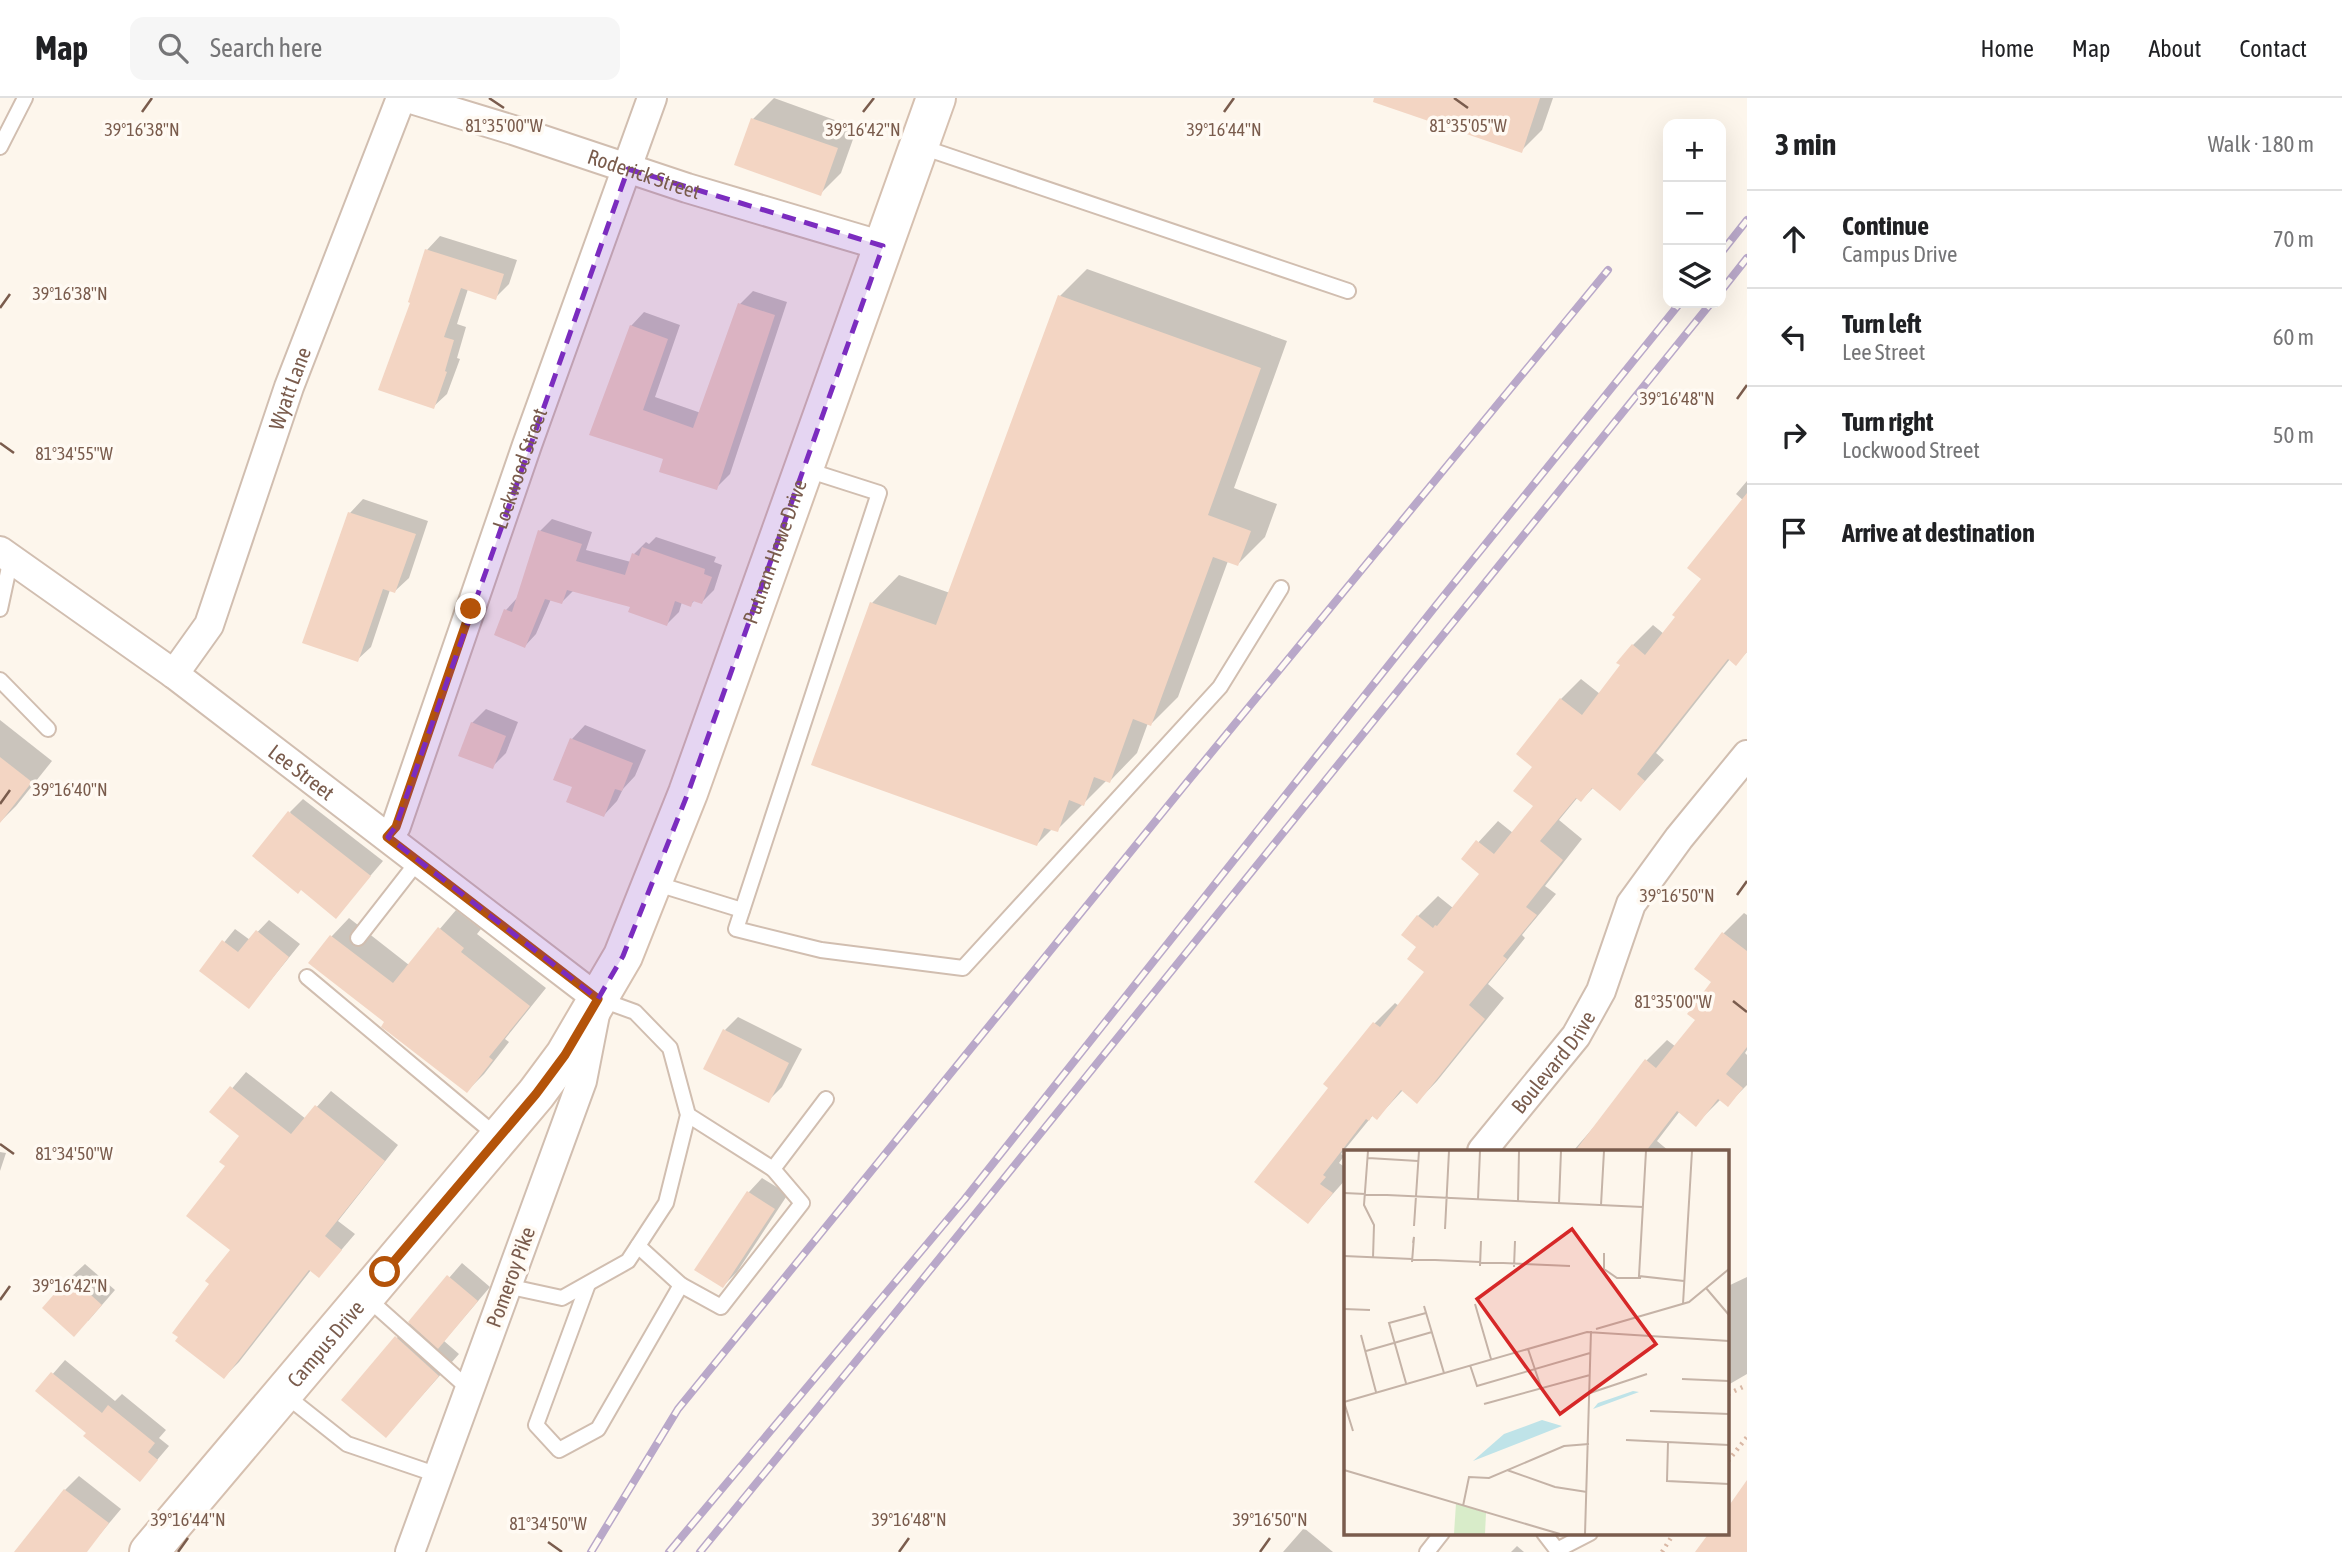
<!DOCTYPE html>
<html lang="en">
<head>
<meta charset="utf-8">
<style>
  :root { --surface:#fff; --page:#f6f6f6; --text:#202124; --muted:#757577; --line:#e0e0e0 }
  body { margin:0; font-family:"Asap Condensed",sans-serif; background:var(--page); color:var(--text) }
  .controls { position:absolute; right:21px; top:21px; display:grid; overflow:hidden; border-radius:14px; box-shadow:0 7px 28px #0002 }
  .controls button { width:63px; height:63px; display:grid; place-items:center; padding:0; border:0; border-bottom:2px solid var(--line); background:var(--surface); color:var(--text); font:35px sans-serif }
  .stop { position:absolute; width:21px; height:21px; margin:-16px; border:5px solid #b45309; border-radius:50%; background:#fff }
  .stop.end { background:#b45309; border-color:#fff; box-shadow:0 2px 7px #0008 }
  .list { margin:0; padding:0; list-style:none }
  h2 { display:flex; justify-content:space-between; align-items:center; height:91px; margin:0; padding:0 28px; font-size:30px }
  h2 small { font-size:23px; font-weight:400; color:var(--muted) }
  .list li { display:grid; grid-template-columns:46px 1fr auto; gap:21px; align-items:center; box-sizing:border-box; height:98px; padding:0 28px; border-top:2px solid var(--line) }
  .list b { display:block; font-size:26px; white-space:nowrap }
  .list p { margin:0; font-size:23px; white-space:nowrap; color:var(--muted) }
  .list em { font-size:23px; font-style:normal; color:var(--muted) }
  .icon { flex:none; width:38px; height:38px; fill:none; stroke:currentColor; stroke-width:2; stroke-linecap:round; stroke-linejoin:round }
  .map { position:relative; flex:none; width:1747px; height:1454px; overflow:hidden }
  header { display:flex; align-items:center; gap:42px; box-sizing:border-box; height:98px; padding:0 35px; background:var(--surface); border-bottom:2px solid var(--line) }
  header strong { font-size:33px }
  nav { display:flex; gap:38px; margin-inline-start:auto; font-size:24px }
  .search { width:490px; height:63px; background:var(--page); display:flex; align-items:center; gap:18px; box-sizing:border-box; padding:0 24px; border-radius:14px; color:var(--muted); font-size:26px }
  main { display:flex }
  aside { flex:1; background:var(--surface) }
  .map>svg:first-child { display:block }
  .shadow { fill:#0003 }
  .building { fill:#f3d5c3 }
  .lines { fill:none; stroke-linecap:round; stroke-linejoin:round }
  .lane-casing { stroke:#d1beb0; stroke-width:18 }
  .street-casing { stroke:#d1beb0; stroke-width:32 }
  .secondary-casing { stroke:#d6c0b0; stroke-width:42 }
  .path { stroke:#d9b8a5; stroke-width:4.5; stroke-dasharray:2 5; stroke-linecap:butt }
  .lane { stroke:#fff; stroke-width:14 }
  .street { stroke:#fff; stroke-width:28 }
  .secondary { stroke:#fff; stroke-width:38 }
  .rail-casing { stroke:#b9a8c9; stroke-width:8 }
  .rail { stroke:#fffaf3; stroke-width:5; stroke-dasharray:16; stroke-linecap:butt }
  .route { stroke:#b45309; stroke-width:9 }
  .marked { fill:#7b2cbf; fill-opacity:0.2; stroke:#7b2cbf; stroke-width:5; stroke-dasharray:14 9; stroke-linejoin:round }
  .ticks { fill:none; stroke:#7a5c4d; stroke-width:2.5 }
  .labels { text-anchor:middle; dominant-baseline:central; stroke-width:7; stroke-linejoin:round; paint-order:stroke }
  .street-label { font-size:21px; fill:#7a5c4d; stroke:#fffaf3 }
  .inset-road { fill:none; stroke:#c5b3a7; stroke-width:2 }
  .view { fill:#d62828; fill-opacity:0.15; stroke:#d62828; stroke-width:3.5 }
  .inset-edge { fill:none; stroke:#7a5c4d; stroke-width:3.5 }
  .ticks-label { font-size:18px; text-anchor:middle; fill:#7a5c4d; stroke:#fffaf3; stroke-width:7; stroke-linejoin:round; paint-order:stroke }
</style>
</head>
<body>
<header>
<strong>Map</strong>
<div class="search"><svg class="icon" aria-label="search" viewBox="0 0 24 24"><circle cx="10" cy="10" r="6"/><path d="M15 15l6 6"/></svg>Search here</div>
<nav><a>Home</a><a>Map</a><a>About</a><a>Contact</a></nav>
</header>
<main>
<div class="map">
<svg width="1747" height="1454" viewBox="0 0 1747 1454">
  <rect width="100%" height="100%" fill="#fdf6ec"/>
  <g class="shadow">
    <path d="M774,0l83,30 -16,45 -21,21 -83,-30 16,-45z"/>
    <path d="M1379,0h174l-11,32 -21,21z"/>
    <path d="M440,138l77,24 -8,24 -14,14 -27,-9 -11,35 9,3 -9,31 3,1 -13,35 -14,13 -21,-106 15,-51z"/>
    <path d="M1087,171l200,72 -53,147 43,16 -12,33 -27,27 -10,-3 -50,136 -27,27 -3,-1 -11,30 -27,28 -3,-1 -50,50 -5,-1 -15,15 -224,-80 59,-161 27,-28 51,18 110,-297z"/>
    <path d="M753,193l34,11 -57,172 -14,14 -51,-30 -74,-24 40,-108 13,-14 36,13 -25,72 46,16 39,-109z"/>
    <path d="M1747,383v171l-11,11 -6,-4 -74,94 8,7 -44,49 -26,-22 -13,13 -3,-3 -19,23 23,19 -37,47 11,8 -34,41 3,3 -37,46 16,14 -67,83 -20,21 -14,-12 -26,28 -4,-3 -32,39 3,2 -5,7 7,5v11l-38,43 22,-134 -4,-4 49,-61 20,-20 4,3 27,-34 -7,-25 -1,-31 20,-20 15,12 28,-35 -18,-14 35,-38 15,12 22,-27v-39l26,-68 20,-20 19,15 22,-29 11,-20 20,-20 11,9 39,-55 41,-78 -8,-7z"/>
    <path d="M363,401l65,22 -19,57 -14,13 -5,-1 -19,57 -14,13 -7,-147z"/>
    <path d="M552,421l40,13 -6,18 45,12 3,-8 12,-12 3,2 7,-7 60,20 -2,5 8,3 -8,25 -12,12 -7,-2 -5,5 -8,-3 -3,10 -12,12 -35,-18 -58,-16 -12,12 -11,-3 -15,35 -11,12 -19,-36 11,-12 23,-67z"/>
    <path d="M486,611l32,13 -12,31 -14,14 -20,-44z"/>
    <path d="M0,622l52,41 -36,45 -16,16z"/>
    <path d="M585,627l61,25 -11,26 -12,13 -6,12 -13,14 -30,-29 -18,-7 16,-40z"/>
    <path d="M303,701l80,62 -47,55 -46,-104z"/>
    <path d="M456,812l25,19 -4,5 69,54 -41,51 4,3 -25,32 -17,17 -80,-69 -76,-59 21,-27 17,-18 60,47z"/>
    <path d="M1744,815l3,2v135l-2,3 2,2v30l-19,19 -7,-5 -25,25 -16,-13 -23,30 12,10h-93l-2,-1 32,-37 41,-53 20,-20 9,7 21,-28 16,-38 -17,-12 28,-36z"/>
    <path d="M269,822l31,24 -51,63 -48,-36 34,-42 15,11z"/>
    <path d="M738,919l64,32 -20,38 -14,14 -43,-71z"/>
    <path d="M246,974l60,47 25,-28 67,54 -60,76 17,13 -36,42 -8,-6 -72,92 -15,15 -12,-93 20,-34 -4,-84 14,-30 -30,-24z"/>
    <path d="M0,1054l6,1 -6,18z"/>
    <path d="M762,1080l26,16 -51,78 -14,14 -26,-16 52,-78z"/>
    <path d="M462,1165l28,24 -46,54 15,13 -73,82 -42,-37z"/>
    <path d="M85,1166l30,26 -27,31 -17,-44z"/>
    <path d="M1747,1179v97l-19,11v-99z"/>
    <path d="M65,1262l50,41 7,-7 44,36 -7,8 10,8 -29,34 -51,-47 -51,-42z"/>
    <path d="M79,1378l42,33 -36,43h-68l48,-62z"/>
    <path d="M1304,1430l29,24h-50z"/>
    <path d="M1517,1448l7,6h-13z"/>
  </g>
  <g class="building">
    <path d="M1374,0h166l-18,55 -149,-51z"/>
    <path d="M751,20l87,30 -17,48 -87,-31z"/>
    <path d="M425,151l79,25 -8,26 -35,-12 -17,49 10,3 -9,31 2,1 -13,37 -56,-19 32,-87 -2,-1z"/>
    <path d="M1058,197l203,73 -53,147 43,16 -13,35 -25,-9 -62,169 -18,-7 -23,64 -16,-6 -10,29 -15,-6 -11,32 -14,-4 -7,18 -226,-81 59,-163 66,23z"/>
    <path d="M738,205l37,12 -58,175 -58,-18 4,-13 -74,-24 41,-110 38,14 -25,71 50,18z"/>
    <path d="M1747,395v159l-11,14 -8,-7 -91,115 8,7 -25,30 -28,-23 -11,14 -5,-4 -36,43 23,19 -37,47 11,8 -34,41 4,3 -38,46 16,14 -68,85 -16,-14 -24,30 -5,-4 -3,5 -3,-2 -43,56 3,2 -6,7 13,9 -25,31 -54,-42 74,-94 -5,-4 50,-62 7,5 44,-55 -17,-13 9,-12 -15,-12 16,-20 16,13 2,-3 2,1 42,-52 -18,-15 15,-19 18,14 39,-48 -20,-15 19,-24 -16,-13 44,-56 22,17 38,-50 -4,-2 16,-19 13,11 30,-38 -3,-2 29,-36 -14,-11z"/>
    <path d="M348,414l68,22 -21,59 -12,-4 -25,73 -56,-19z"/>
    <path d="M538,432l44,14 -6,17 49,14 7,-22 7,3 3,-9 63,22 -1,5 8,3 -10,27 -9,-3 -2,6 -16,-6 -8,25 -39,-14 2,-5 -63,-17 -5,14 -17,-5 -20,49 -31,-13 10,-26 8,3z"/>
    <path d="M471,624l35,14 -13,33 -35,-13z"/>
    <path d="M570,640l63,25 -11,28 -7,-2 -11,28 -38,-15 6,-15 -19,-7z"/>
    <path d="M0,659l32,25 -32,41z"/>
    <path d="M288,713l83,65 -35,43 -35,-29 -3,4 -46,-38z"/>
    <path d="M438,829l26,21 -3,4 69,54 -41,51 4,3 -26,33 -79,-61 -7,-5 3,-5 -76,-59 22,-28 63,48z"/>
    <path d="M256,832l33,27 -40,52 -50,-38 23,-31 16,12z"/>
    <path d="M1722,834l25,19v96l-21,27 17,14 -15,19 -10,-8 -22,28 -19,-16 -31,40h-71l70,-92 11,9 39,-48 -8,-6 24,-32 -17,-13z"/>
    <path d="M723,931l66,34 -20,40 -66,-34z"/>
    <path d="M230,988l61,48 24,-29 70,56 -60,75 17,14 -23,28 -10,-8 -85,109 -49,-38 3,-4 -6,-4 37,-49 -4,-3 25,-31 -44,-34 39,-50 -6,-4 20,-26 -30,-24z"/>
    <path d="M747,1093l28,18 -52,79 -29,-18z"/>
    <path d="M447,1177l31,26 -40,48 -30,-27z"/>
    <path d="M70,1178l32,29 -28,32 -32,-29z"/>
    <path d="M395,1238l44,40 -53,62 -45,-38z"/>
    <path d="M51,1274l51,41 6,-8 47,38 -7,9 10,8 -18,22 -57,-46 3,-3 -51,-42z"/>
    <path d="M1747,1382v72h-52l14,-19h19v-26z"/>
    <path d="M64,1391l45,34 -22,29h-73z"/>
  </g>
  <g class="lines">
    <g class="lane-casing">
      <g id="lane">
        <path d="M919,48l429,145"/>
        <path d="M0,49l25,-49"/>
        <path d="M804,371l75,24 -143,436 85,21 142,18 257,-281 61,-99"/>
        <path d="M0,511l11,-51"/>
        <path d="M0,582l48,49"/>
        <path d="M654,785l88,27"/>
        <path d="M358,840l60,-77"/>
        <path d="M307,879l191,160"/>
        <path d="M688,1017l85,54 53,-70"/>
        <path d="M588,1186l-52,141 23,25 39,-21 83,-144 -43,-39"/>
        <path d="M681,1187l40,22 81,-104 -29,-34"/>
        <path d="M507,1188l55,12 66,-37 38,-58 22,-88 -18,-67 -35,-36 -36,-13"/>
        <path d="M366,1199l103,92"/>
        <path d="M284,1296l63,50 91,31"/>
        <path d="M1544,1435l13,17 33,-17"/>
        <path d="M1427,1454l15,-19"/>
      </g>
    </g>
    <g class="street-casing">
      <g id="street">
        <path id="s1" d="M408,0l105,32 174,58 196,58"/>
        <path id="s2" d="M0,453l174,123 424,325 -16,82 -172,471"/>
        <path id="s3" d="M174,576l35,-49 80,-238 112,-289"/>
        <path id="s4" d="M388,739l8,-11 131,-381 125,-347"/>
        <path id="s5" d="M1482,1053l94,-115 25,-45 30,-87 48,-66 68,-83"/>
      </g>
    </g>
    <g class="secondary-casing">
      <g id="secondary">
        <path id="s6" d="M149,1454l387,-458 29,-39 58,-99 29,-73 36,-90 248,-695"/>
      </g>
    </g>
    <g class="path">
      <path d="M1728,1296l19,-9"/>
      <path d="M1728,1363l19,-24"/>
      <path d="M1662,1454l12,-19"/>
    </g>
    <use href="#lane" class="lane"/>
    <use href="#street" class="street"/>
    <use href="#secondary" class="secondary"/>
    <g class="rail-casing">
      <g id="rail">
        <path d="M1721,155l26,-33"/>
        <path d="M1721,193l26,-33"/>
        <path d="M591,1454l87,-143 510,-628 420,-511"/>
        <path d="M669,1454l295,-352 474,-597 242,-300"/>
        <path d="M700,1454l184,-225 827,-1024"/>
      </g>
    </g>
    <use href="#rail" class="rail"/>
  </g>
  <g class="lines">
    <path class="route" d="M385,1174l151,-178 29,-39 33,-56 -211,-162 9,-10 75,-218"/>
  </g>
  <path class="marked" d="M628,71l255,77 -195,547 -65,163 -25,43 -210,-162 8,-11z"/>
  <path class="ticks" d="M489,0l15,10M1454,0l14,10M142,14l10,-14M863,14l11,-14M1224,14l10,-14M0,210l10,-14M1737,301l10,-14M0,345l14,10M0,706l10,-14M1737,797l10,-14M1733,903l14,11M0,1046l14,10M0,1202l10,-14M548,1444l14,10M178,1454l10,-14M899,1454l10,-14M1260,1454l10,-14"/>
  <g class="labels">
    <g class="street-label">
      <text stroke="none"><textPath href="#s1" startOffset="248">Roderick Street</textPath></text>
      <text stroke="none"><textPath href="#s3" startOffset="310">Wyatt Lane</textPath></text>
      <text stroke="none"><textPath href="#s4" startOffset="392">Lockwood Street</textPath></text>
      <text stroke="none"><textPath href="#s6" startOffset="1195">Putnam Howe Drive</textPath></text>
      <text stroke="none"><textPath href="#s2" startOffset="374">Lee Street</textPath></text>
      <text stroke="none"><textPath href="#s5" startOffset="114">Boulevard Drive</textPath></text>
      <text transform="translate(510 1179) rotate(-70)">Pomeroy Pike</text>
      <text stroke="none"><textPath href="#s6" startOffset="273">Campus Drive</textPath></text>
    </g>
  </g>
  <g transform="translate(1344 1052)">
    <rect width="385" height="385" fill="#fdf6ec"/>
    <path d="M112,353l30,10 -1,21h-31z" fill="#d8ecc9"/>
    <path d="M289,241l6,1 -46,17 5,-6zM198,270l20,6 -89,35 31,-27z" fill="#bfe3e8"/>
    <path class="inset-road" d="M24,1l-4,54 10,20 -1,33M302,1l-7,125 45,5M24,8l50,3M0,43l299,14M134,49l2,-48M174,51l1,-50M215,53l2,-52M257,55l3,-54M70,76l5,-75M101,79l4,-78M260,103v16l13,9h24M0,106l226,10M68,112l2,-25 -1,6M136,116l1,-25M170,117l1,-26M362,138l23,27M131,154l16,55M339,154l9,-153M80,156l20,67M0,159l26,1M252,179l93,-27 40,-33M17,185l15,57M184,199l13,38M22,201l66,-19M126,215l7,21 113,-33M338,229l47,2M62,233l-17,-60 37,-10M246,243l57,-19M0,252l243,-70 142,9M0,252l9,29M140,254l106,-29M306,261l79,3M282,290l103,5M324,292l-1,39 62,3M0,320l216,64M163,320l48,17 32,5M119,356l6,-29 20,1 75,-32 25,-2M241,384l6,-203"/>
    <path class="view" d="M228,79l84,115 -96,70 -83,-115z"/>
    <rect width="385" height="385" class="inset-edge"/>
  </g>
  <g class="ticks-label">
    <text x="1468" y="34">81°35'05"W</text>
    <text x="504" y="34">81°35'00"W</text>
    <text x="142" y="38">39°16'38"N</text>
    <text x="863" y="38">39°16'42"N</text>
    <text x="1224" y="38">39°16'44"N</text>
    <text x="70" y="202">39°16'38"N</text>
    <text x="1677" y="307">39°16'48"N</text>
    <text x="74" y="362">81°34'55"W</text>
    <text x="70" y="698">39°16'40"N</text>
    <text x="1677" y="804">39°16'50"N</text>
    <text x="1673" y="910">81°35'00"W</text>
    <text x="74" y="1062">81°34'50"W</text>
    <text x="70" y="1194">39°16'42"N</text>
    <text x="188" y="1428">39°16'44"N</text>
    <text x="909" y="1428">39°16'48"N</text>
    <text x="1270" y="1428">39°16'50"N</text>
    <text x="548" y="1432">81°34'50"W</text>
  </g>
</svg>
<div class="controls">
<button>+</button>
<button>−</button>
<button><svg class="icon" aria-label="layers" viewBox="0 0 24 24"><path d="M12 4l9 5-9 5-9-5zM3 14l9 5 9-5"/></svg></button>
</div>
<div class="stop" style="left:385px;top:1174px"></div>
<div class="stop end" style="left:471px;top:511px"></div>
</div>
<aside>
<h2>3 min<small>Walk · 180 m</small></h2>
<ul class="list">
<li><svg class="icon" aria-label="ahead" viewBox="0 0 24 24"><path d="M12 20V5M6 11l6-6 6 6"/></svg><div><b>Continue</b><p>Campus Drive</p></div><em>70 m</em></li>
<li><svg class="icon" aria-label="left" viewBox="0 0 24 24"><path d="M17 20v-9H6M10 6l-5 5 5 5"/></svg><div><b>Turn left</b><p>Lee Street</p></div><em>60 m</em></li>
<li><svg class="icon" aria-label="right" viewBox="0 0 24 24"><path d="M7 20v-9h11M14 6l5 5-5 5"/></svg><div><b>Turn right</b><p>Lockwood Street</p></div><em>50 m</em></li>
<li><svg class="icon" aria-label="arrive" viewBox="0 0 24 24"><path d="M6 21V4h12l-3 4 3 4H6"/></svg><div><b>Arrive at destination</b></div></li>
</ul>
</aside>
</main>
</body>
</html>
